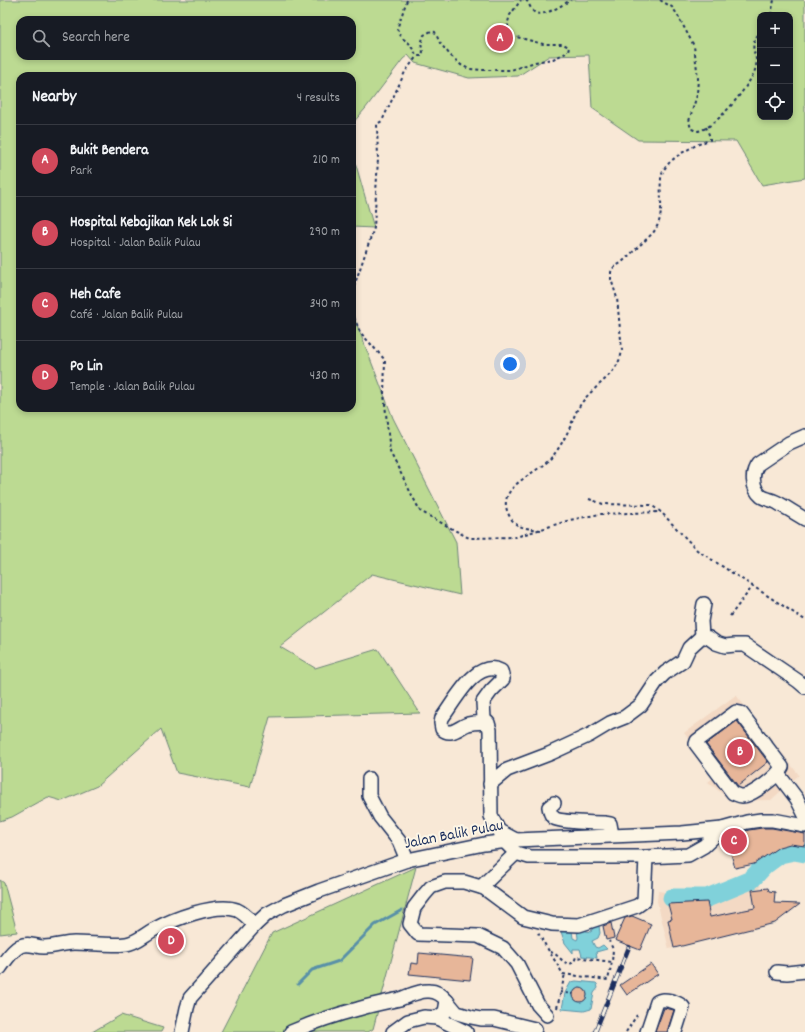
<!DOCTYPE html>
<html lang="en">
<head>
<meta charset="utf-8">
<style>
  :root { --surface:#171b24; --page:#242831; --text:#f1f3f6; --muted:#9ea1a6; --line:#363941; --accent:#d1495b }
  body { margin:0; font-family:Dekko,sans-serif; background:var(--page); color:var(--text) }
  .controls { position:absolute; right:12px; top:12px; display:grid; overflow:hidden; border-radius:8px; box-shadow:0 2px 6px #0003 }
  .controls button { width:36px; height:36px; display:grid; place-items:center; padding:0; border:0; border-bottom:1px solid var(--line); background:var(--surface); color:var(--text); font:20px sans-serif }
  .you { position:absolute; left:510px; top:364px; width:14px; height:14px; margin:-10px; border:3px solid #fff; border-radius:50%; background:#1a73e8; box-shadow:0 0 0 6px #1a73e833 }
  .badge { display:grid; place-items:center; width:26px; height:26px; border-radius:50%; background:var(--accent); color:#fff; font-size:13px; font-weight:700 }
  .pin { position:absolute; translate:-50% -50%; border:2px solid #fff; box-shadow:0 1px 4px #0006 }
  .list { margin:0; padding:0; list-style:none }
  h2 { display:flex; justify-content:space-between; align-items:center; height:52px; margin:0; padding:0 16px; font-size:17px }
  h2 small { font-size:13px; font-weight:400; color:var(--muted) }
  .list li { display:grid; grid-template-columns:26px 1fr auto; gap:12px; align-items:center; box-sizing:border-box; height:72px; padding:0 16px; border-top:1px solid var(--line) }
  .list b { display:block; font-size:15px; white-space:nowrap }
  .list p { margin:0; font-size:13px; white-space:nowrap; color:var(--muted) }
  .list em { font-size:13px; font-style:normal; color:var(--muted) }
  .icon { flex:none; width:22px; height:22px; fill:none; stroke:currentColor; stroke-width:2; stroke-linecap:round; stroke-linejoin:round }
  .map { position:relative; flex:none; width:805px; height:1032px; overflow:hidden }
  .search { position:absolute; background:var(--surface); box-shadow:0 2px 6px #0003; left:16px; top:16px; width:340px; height:44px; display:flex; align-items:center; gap:10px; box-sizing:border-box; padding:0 14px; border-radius:12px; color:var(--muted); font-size:15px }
  .panel { position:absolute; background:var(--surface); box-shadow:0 2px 6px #0003; left:16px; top:72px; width:340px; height:340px; border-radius:12px }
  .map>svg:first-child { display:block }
  .built { fill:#f3d9c4 }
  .green { fill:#bcda92; stroke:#6c8478; fill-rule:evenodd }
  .water { fill:#80d1da; stroke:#5890a8 }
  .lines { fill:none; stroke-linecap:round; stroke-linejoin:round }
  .stream { stroke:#5890a8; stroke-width:3 }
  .river { stroke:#80d1da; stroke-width:19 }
  .building { fill:#e7b699; stroke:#1b2f5e }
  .minor-casing { stroke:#1b2f5e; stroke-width:16 }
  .path { stroke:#1b2f5e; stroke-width:2; stroke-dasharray:3 3; stroke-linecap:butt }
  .minor { stroke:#fcf5e5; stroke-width:13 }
  .rail-casing { stroke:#1b2f5e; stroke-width:4.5 }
  .rail { stroke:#fcf5e5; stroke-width:3; stroke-dasharray:9; stroke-linecap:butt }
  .labels { text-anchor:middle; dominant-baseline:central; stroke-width:4; stroke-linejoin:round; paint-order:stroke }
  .street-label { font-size:16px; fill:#1b2f5e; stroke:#fcf5e5 }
</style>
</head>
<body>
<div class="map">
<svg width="805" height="1032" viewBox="0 0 805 1032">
  <rect width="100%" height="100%" fill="#f8e8d6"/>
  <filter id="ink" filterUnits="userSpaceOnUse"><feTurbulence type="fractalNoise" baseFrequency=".025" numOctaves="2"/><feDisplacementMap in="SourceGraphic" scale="8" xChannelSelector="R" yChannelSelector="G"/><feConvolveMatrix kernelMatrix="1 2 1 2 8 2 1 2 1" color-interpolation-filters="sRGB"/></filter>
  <g filter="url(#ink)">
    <g class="built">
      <path d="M736,695l63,80 -28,25 -40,1 -23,-19 8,-7 -32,-42z"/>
      <path d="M759,882l2,7 7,-1 1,3 6,1 -1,11 24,1 -4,4 -19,15 -106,26 -12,-48 1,-10 14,2v11l35,-2h6z"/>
    </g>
    <g class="green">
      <path d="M0,0h804l1,2v176l-43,7 -26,-44 -98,-1 -46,-32 -3,-53 -40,1 -31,20 -49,2 -54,-15 -7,-8 -5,4 -38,50 -13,15v-48h-332v332h332v-96l41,106 63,124 4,53 -88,-21 -92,73 35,21 63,-19 42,64 -150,4 -20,70 -73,-14 -16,-44 -64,57 -35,15 -14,-4 -36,20 -12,4zM760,15h30v102h-30zM20,20h332v36h-332z"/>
      <path d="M352,151l22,77 -22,-1z"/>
      <path d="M416,867l-43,162 -5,3h-147l51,-99z"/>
      <path d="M0,880l4,3 13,49 -17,2z"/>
      <path d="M121,1015l42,13 -2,4h-69z"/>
    </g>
    <g class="water">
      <path d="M595,925l4,1 1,7 -2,5 -6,3 3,6 3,1 5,-3 4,4 -11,3 1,6 -15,-2 -2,-7h-7v4l-8,-10 -5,-14 12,2 1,7 4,2 1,-2 -1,-8 8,-1 1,2 5,1 2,-5z"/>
      <path d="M576,981l20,2 1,1 1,4 -4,5 -3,16 -7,2 -22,-2 3,-16 6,-11z"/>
    </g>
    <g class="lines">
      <path class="stream" d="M298,984l14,-14 27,-9 36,-36 27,-15"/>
      <path class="river" d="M672,898h35l44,-18 14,-15 15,-11 14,-3 11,2"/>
    </g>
    <g class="building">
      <path d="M737,721l31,41 -30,24 -32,-42z"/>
      <path d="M762,828h10l33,6v12l-15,-2 -11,3 -25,17 -19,4 -9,-32 23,-6z"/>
      <path d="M768,888l1,3 6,1 -1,11 26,1 -25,19 -101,25 -6,-28 4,-1 -4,-15 39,-2 3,15 45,-9 -3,-18z"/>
      <path d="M632,916l19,8 -11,26 -25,-10 10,-22z"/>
      <path d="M611,923l3,15 -8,2 -3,-14z"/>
      <path d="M419,953l54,5 -3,22 -61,-6 2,-11 7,1z"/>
      <path d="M651,964l7,10 -31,21 -7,-10z"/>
      <circle cx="580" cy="995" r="7"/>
      <path d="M664,1008l10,2 -7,22h-12z"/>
    </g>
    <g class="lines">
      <g class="minor-casing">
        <g id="minor">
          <path d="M805,436l-16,7 -31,21c-7,9 -6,24 3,32 4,3 12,4 17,7 9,5 18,11 27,16"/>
          <path d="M704,604l-3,17 1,15 7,2 7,5 9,3 10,-1h10l53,36 7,6"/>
          <path d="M736,712l5,1 41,54c-4,9 -30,29 -40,29 -3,0 -6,-2 -9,-3l-37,-49 1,-3z"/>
          <path d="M488,723c-7,-1 -13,-1 -20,1 -9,3 -17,13 -26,5l-1,-6 1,-5c13,-17 34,-60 59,-47l2,8 -12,12 -8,11 1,17 4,4 2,7 1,86 8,15 17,9"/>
          <path d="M778,774l19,25 8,16"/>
          <path d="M369,779v17l11,21 19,24 8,19"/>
          <path d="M490,784l17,-14 42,-16 41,-19 20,-12 15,-6 16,-12 16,-24 8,-8 18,-12 6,-13 13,-12"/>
          <path d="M554,803l-5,4c1,4 1,8 5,11 5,4 42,5 50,5l6,1 2,11"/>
          <path d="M504,841l12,12 13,4h117l42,-2 16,-9 18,-17"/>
          <path d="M481,887l35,-34"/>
          <path d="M0,968c6,-8 11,-17 20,-22 9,-4 15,1 24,1 11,0 20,-4 30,-4 17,0 35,3 52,1 10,-1 18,-9 27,-14 18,-10 63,-28 84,-20 7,3 13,10 18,15"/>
          <path d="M777,972l10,1 18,-2"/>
          <path d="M447,1001l10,12 14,4 10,2h13l41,10"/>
          <path d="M547,1015l-9,-10 -21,-41 -14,-16 -25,-12 -60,-2 -8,-10 4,-16 10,-13 7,-8 14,-5h19l20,6 39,29 29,7 27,1 58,-19 7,-5 2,-44"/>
          <path d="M437,1018l29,14"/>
          <path d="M182,1032l5,-24 3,-10 65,-73 12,-11 17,-9 35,-14 88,-31 77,-16 32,-4 166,-7 40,-4 25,-7 14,-2h12l32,6"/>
          <path d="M291,1032c21,-9 44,-17 67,-23 13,-4 28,-7 42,-10 9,-3 19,-9 29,-8 8,0 14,5 18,10l-2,11 -8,6 -13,-1 -16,4 -15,11"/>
          <path d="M647,1032l10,-30c6,-5 21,0 26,5l-8,25"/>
        </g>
      </g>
      <g class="path">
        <path d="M407,0l-10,29 5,9 7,5 8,13h4l2,-4 -2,-8 3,-9 7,-4 4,1 5,11 10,12 11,10 8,4 12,1h30l24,-8 18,-3 15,-7 1,-5 -6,-3h-20l-30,-8 -5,-6v-8l2,-7 11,-15"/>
        <path d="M526,0c3,3 4,8 7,11 8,9 30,-7 38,-11"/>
        <path d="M660,0l12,7 5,7 17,32 4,32 -1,17 -8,26 2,8c2,0 4,2 6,2 18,-1 53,-46 58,-61 6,-16 -10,-19 5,-38"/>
        <path d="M771,15l3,-15"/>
        <path d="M352,292l22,-64 4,-69 -1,-35 5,-3 23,-49 12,-16"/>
        <path d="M352,312l8,20 25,28 -1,34 6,58 30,59 49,27 47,-1 54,-17 30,-6 61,-2"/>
        <path d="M589,499l14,5 48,1 10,7 36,38 108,70"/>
        <path d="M541,530c-16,-2 -26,-1 -33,-17 -12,-27 29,-39 43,-55 8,-9 14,-20 19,-31 3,-7 5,-14 9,-20 12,-21 40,-31 43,-57l-5,-52 -6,-19v-7l3,-5 7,-4 32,-30c13,-18 6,-33 8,-54 1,-19 33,-34 49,-39v-3l-4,-10"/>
        <path d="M730,616l23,-30"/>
        <path d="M538,933l25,41 45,6 4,-18 1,-13 -4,-8"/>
        <path d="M550,952c8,1 11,11 20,12l4,-2 2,-5 36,5"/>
        <path d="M560,992l13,2"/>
        <path d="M557,1008l8,-34"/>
        <path d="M626,1032l11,-17"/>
      </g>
      <use href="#minor" class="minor"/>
      <g class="rail-casing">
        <path id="rail" d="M595,1032l34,-85"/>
      </g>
      <use href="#rail" class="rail"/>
    </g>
  </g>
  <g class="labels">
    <g class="street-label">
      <text transform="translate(454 835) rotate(-11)">Jalan Balik Pulau</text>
    </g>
  </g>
</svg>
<div class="controls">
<button>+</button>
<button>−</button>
<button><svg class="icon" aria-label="locate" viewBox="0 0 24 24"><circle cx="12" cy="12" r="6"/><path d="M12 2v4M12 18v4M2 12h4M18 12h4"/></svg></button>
</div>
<div class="you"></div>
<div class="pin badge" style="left:500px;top:38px">A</div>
<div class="pin badge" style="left:740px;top:752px">B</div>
<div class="pin badge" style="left:734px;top:841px">C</div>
<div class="pin badge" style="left:171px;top:941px">D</div>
<div class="search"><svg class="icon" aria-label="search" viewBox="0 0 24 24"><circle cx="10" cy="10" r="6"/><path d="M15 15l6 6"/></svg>Search here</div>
<section class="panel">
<h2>Nearby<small>4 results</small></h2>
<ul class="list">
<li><span class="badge">A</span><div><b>Bukit Bendera</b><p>Park</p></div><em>210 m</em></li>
<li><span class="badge">B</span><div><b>Hospital Kebajikan Kek Lok Si</b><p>Hospital · Jalan Balik Pulau</p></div><em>290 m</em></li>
<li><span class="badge">C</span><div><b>Heh Cafe</b><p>Café · Jalan Balik Pulau</p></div><em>340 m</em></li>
<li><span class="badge">D</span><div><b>Po Lin</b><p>Temple · Jalan Balik Pulau</p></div><em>430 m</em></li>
</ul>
</section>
</div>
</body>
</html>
